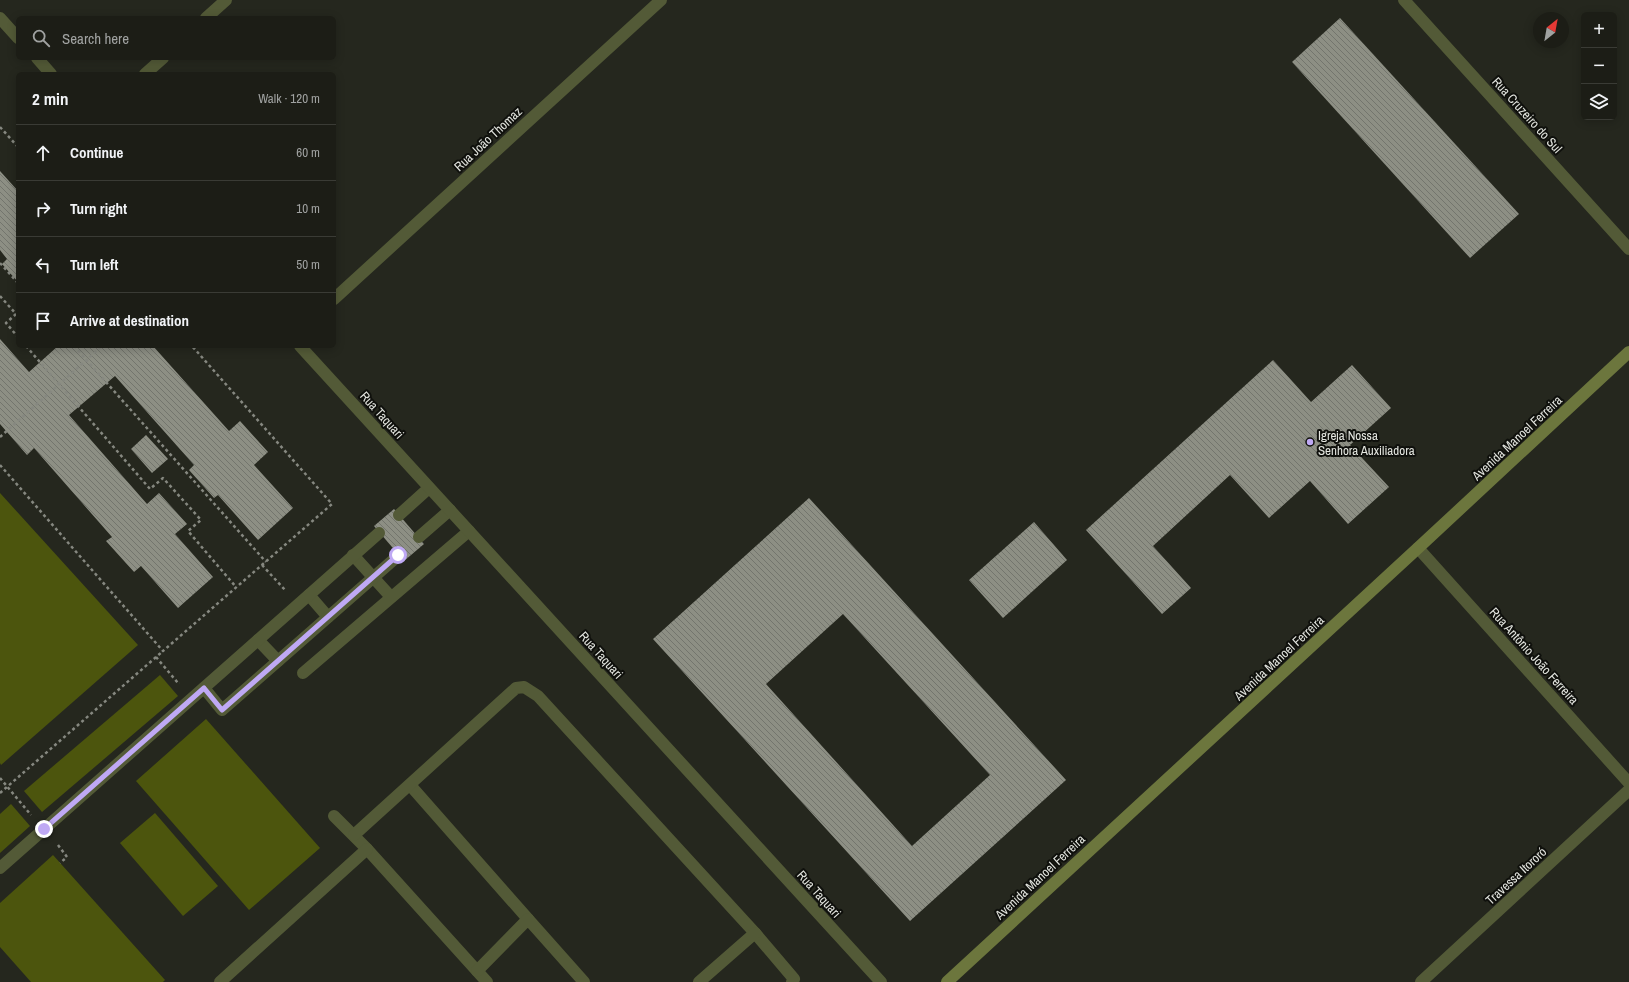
<!DOCTYPE html>
<html lang="en">
<head>
<meta charset="utf-8">
<style>
  :root { --surface:#1c1d16; --page:#25261f; --text:#f1f3f6; --muted:#a0a2a1; --line:#3a3b35 }
  body { margin:0; font-family:"Archivo Narrow",sans-serif; background:var(--page); color:var(--text) }
  .controls { position:absolute; right:12px; top:12px; display:grid; overflow:hidden; border-radius:6px; box-shadow:0 2px 10px #0003 }
  .controls button { width:36px; height:36px; display:grid; place-items:center; padding:0; border:0; border-bottom:1px solid var(--line); background:var(--surface); color:var(--text); font:20px sans-serif }
  .compass { position:absolute; left:1533px; top:12px; width:36px; height:36px; border-radius:50%; background:var(--surface); box-shadow:0 2px 10px #0003; rotate:31deg }
  .stop { position:absolute; width:12px; height:12px; margin:-9px; border:3px solid #bfa9f4; border-radius:50%; background:#fff }
  .stop.end { background:#bfa9f4; border-color:#fff; box-shadow:0 1px 4px #0008 }
  .list { margin:0; padding:0; list-style:none }
  h2 { display:flex; justify-content:space-between; align-items:center; height:52px; margin:0; padding:0 16px; font-size:17px }
  h2 small { font-size:13px; font-weight:400; color:var(--muted) }
  .list li { display:grid; grid-template-columns:26px 1fr auto; gap:12px; align-items:center; box-sizing:border-box; height:56px; padding:0 16px; border-top:1px solid var(--line) }
  .list b { display:block; font-size:15px; white-space:nowrap }
  .list em { font-size:13px; font-style:normal; color:var(--muted) }
  .icon { flex:none; width:22px; height:22px; fill:none; stroke:currentColor; stroke-width:2; stroke-linecap:round; stroke-linejoin:round }
  .map { position:relative; flex:none; width:1629px; height:982px; overflow:hidden }
  .search { position:absolute; background:var(--surface); box-shadow:0 2px 10px #0003; left:16px; top:16px; width:320px; height:44px; display:flex; align-items:center; gap:10px; box-sizing:border-box; padding:0 14px; border-radius:6px; color:var(--muted); font-size:15px }
  .panel { position:absolute; background:var(--surface); box-shadow:0 2px 10px #0003; left:16px; top:72px; width:320px; height:276px; border-radius:6px }
  .map>svg:first-child { display:block }
  .green { fill:#4c550d }
  .building { fill:url(#building-back-hatch); fill-rule:evenodd }
  .lines { fill:none; stroke-linecap:round; stroke-linejoin:round }
  .path { stroke:#868880; stroke-width:2.5; stroke-dasharray:3 3; stroke-linecap:butt }
  .lane { stroke:#535a37; stroke-width:12 }
  .street { stroke:#535a37; stroke-width:12 }
  .secondary { stroke:#6c763d; stroke-width:12 }
  .route { stroke:#bfa9f4; stroke-width:5 }
  .poi-dot { fill:#bfa9f4; stroke:#0f100c; stroke-width:1.5 }
  .labels { text-anchor:middle; dominant-baseline:central; stroke-width:4; stroke-linejoin:round; paint-order:stroke }
  .street-label { font-size:13px; fill:#e4e6e0; stroke:#0f100c }
  .poi-label { font-size:13px; fill:#e4e6e0; stroke:#0f100c; text-anchor:start }
</style>
</head>
<body>
<div class="map">
<svg width="1629" height="982" viewBox="0 0 1629 982">
  <defs>
    <pattern id="building-back-hatch" width="6" height="6" patternUnits="userSpaceOnUse"><rect width="6" height="6" fill="#8d8f84"/><path d="M-1 5l2 2M0 0l6 6M5-1l2 2" fill="none" stroke="#73756d"/></pattern>
  </defs>
  <rect width="100%" height="100%" fill="#25271e"/>
  <g class="green">
    <path d="M0,493l138,152 -137,120 -1,-2z"/>
    <path d="M160,675l18,21 -136,116 -18,-21z"/>
    <path d="M206,719l114,129 -71,62 -113,-129z"/>
    <path d="M11,804l19,22 -30,27v-39z"/>
    <path d="M155,813l63,73 -35,30 -63,-73z"/>
    <path d="M53,855l112,125 -2,2h-132l-31,-35v-44z"/>
  </g>
  <g class="building">
    <path d="M1340,18l179,196 -49,44 -178,-196z"/>
    <path d="M0,171l18,20v91l-16,-18 5,-5 -7,-9z"/>
    <path d="M0,339l29,33 29,-26h95l76,85 11,-10 28,31 -14,13 39,43 -35,32 -40,-45 -4,3 -25,-28 5,-5 -79,-89 -46,39 78,89 12,-11 28,31 -12,10 38,43 -35,31 -37,-42 -7,6 -28,-31 6,-4 -78,-89 -7,7 -27,-31z"/>
    <path d="M1273,360l38,42 41,-37 39,43 -41,37 39,42 -41,37 -38,-43 -41,37 -39,-43 -77,71 38,42 -29,26 -76,-84z"/>
    <path d="M146,435l22,24 -16,14 -21,-24z"/>
    <path d="M809,498l257,282 -156,141 -257,-282zM843,614l147,161 -78,71 -146,-162z"/>
    <path d="M394,509l30,35 -20,17 -30,-35z"/>
    <path d="M1034,522l33,38 -64,58 -34,-38z"/>
  </g>
  <g class="lines">
    <g class="path">
      <path d="M0,127l18,20"/>
      <path d="M0,263l18,20"/>
      <path d="M0,296l16,18 -10,9 12,14"/>
      <path d="M26,346l124,143 13,-11 38,42 -13,11 48,56"/>
      <path d="M74,346l192,216"/>
      <path d="M0,437l102,-91"/>
      <path d="M0,465l163,186 169,-147 -140,-158"/>
      <path d="M262,565l24,26"/>
      <path d="M156,657l22,26h2"/>
      <path d="M0,778l31,37"/>
      <path d="M0,793l163,-142"/>
      <path d="M58,845l9,12 -7,6"/>
    </g>
    <g class="lane">
      <path d="M399,515l30,-27"/>
      <path d="M419,537l31,-27"/>
      <path d="M353,555l38,42"/>
      <path d="M309,595l19,22"/>
      <path d="M258,640l20,21"/>
      <path d="M303,673l166,-142"/>
      <path d="M204,688l18,22 177,-155"/>
      <path d="M410,785l118,134"/>
      <path d="M334,816l33,33 120,133"/>
      <path d="M354,835l162,-147 8,-1 14,9 217,237 39,46 -2,3"/>
      <path d="M0,868l379,-335"/>
      <path d="M477,971l51,-52 56,63"/>
      <path d="M220,982l147,-133"/>
      <path d="M699,982l56,-49"/>
    </g>
    <g class="street">
      <path d="M1404,0l225,249"/>
      <path d="M0,18l18,20"/>
      <path d="M206,18l20,-18"/>
      <path d="M37,58l14,16"/>
      <path d="M145,74l18,-16"/>
      <path d="M334,299l327,-299"/>
      <path d="M300,346l581,636"/>
      <path d="M1418,548l211,235"/>
      <path d="M1421,982l208,-192"/>
    </g>
    <path class="secondary" d="M947,982l471,-434 211,-196"/>
  </g>
  <g class="lines">
    <path class="route" d="M44,829l160,-141 18,22 176,-155"/>
  </g>
  <circle class="poi-dot" cx="1310" cy="442" r="4"/>
  <g class="labels">
    <g class="street-label">
      <text transform="translate(1527 115) rotate(48)">Rua Cruzeiro do Sul</text>
      <text transform="translate(488 139) rotate(-43)">Rua João Thomaz</text>
      <text transform="translate(382 415) rotate(48)">Rua Taquari</text>
      <text transform="translate(1517 438) rotate(-43)">Avenida Manoel Ferreira</text>
      <text transform="translate(601 655) rotate(48)">Rua Taquari</text>
      <text transform="translate(1534 656) rotate(48)">Rua Antônio João Ferreira</text>
      <text transform="translate(1279 658) rotate(-43)">Avenida Manoel Ferreira</text>
      <text transform="translate(1516 876) rotate(-43)">Travessa Itororó</text>
      <text transform="translate(1040 877) rotate(-43)">Avenida Manoel Ferreira</text>
      <text transform="translate(819 894) rotate(48)">Rua Taquari</text>
    </g>
    <g class="poi-label">
      <text x="1318" y="435">Igreja Nossa<tspan x="1318" dy="15">Senhora Auxiliadora</tspan></text>
    </g>
  </g>
</svg>
<div class="controls">
<button>+</button>
<button>−</button>
<button><svg class="icon" aria-label="layers" viewBox="0 0 24 24"><path d="M12 4l9 5-9 5-9-5zM3 14l9 5 9-5"/></svg></button>
</div>
<svg class="compass" viewBox="-18 -18 36 36"><path d="M0-13l5 13h-10z" fill="#e53935"/><path d="M0 13l5-13h-10z" fill="#a0a2a1"/></svg>
<div class="stop" style="left:398px;top:555px"></div>
<div class="stop end" style="left:44px;top:829px"></div>
<div class="search"><svg class="icon" aria-label="search" viewBox="0 0 24 24"><circle cx="10" cy="10" r="6"/><path d="M15 15l6 6"/></svg>Search here</div>
<section class="panel">
<h2>2 min<small>Walk · 120 m</small></h2>
<ul class="list">
<li><svg class="icon" aria-label="ahead" viewBox="0 0 24 24"><path d="M12 20V5M6 11l6-6 6 6"/></svg><div><b>Continue</b></div><em>60 m</em></li>
<li><svg class="icon" aria-label="right" viewBox="0 0 24 24"><path d="M7 20v-9h11M14 6l5 5-5 5"/></svg><div><b>Turn right</b></div><em>10 m</em></li>
<li><svg class="icon" aria-label="left" viewBox="0 0 24 24"><path d="M17 20v-9H6M10 6l-5 5 5 5"/></svg><div><b>Turn left</b></div><em>50 m</em></li>
<li><svg class="icon" aria-label="arrive" viewBox="0 0 24 24"><path d="M6 21V4h12l-3 4 3 4H6"/></svg><div><b>Arrive at destination</b></div></li>
</ul>
</section>
</div>
</body>
</html>
